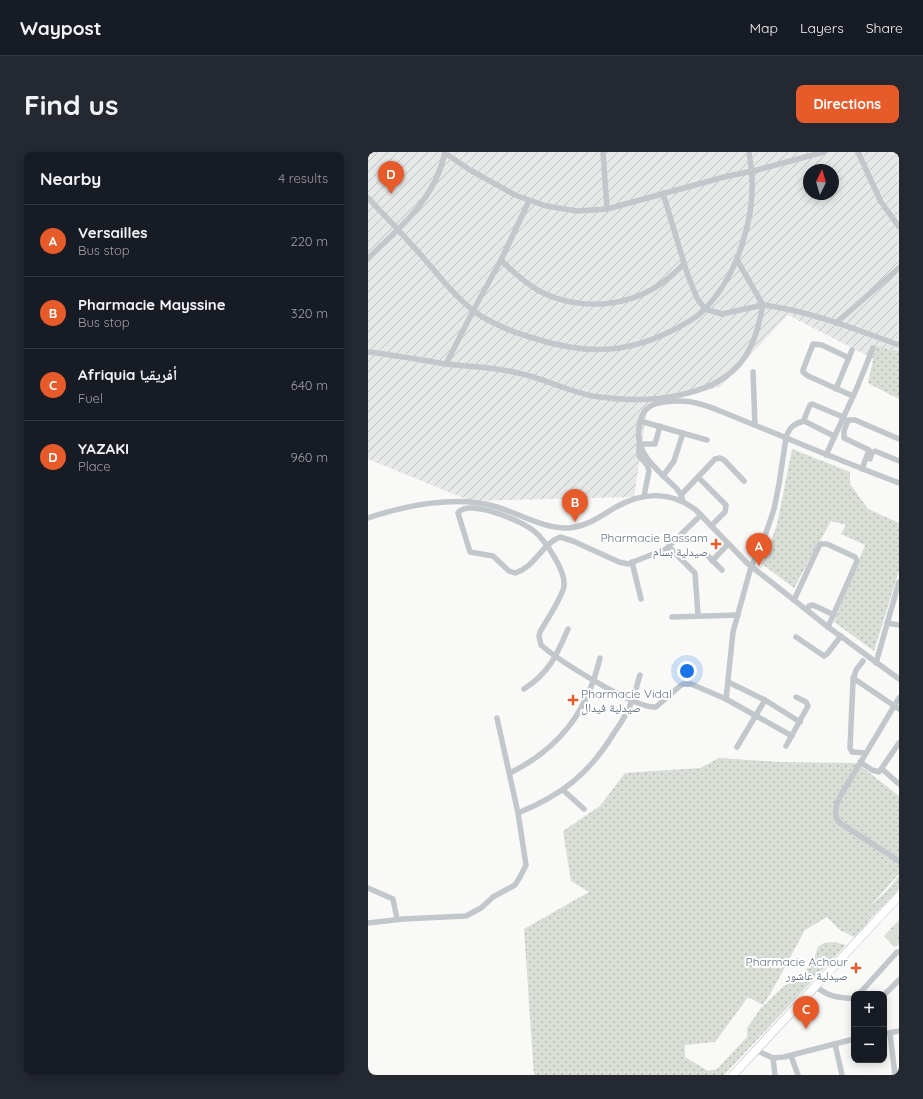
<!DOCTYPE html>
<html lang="en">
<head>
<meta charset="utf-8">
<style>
  :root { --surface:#171b24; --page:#242831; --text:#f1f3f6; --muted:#9ea1a6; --line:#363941; --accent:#e75a29 }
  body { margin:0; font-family:Quicksand,"Noto Naskh Arabic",sans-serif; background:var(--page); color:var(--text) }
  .controls { position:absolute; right:12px; bottom:12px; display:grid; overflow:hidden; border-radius:8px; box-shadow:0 2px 10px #0003 }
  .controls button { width:36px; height:36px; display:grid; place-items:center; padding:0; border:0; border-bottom:1px solid var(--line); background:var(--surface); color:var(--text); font:20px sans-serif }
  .compass { position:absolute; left:435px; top:12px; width:36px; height:36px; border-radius:50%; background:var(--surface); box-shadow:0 2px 10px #0003; rotate:5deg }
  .you { position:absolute; left:319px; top:519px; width:14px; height:14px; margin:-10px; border:3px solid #fff; border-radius:50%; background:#1a73e8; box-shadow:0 0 0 6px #1a73e833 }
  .badge { display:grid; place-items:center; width:26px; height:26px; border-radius:50%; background:var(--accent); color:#fff; font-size:13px; font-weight:700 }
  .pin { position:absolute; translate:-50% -33px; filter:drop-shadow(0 1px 2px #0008) }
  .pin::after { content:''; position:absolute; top:21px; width:14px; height:12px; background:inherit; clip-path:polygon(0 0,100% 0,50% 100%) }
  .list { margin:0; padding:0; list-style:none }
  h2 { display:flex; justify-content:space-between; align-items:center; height:52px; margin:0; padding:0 16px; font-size:17px }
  h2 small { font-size:13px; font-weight:400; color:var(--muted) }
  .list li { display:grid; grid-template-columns:26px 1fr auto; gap:12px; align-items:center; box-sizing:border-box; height:72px; padding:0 16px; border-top:1px solid var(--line) }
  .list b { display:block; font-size:15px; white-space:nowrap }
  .list p { margin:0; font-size:13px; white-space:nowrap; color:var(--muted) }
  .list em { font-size:13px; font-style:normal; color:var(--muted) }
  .map { position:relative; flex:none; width:531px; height:923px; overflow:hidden; border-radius:8px }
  header { display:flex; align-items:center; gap:24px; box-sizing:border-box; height:56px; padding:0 20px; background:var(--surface); border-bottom:1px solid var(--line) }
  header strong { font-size:19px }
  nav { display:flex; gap:22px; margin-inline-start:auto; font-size:14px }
  .intro { display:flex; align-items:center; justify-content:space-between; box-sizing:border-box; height:96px; padding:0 24px }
  h1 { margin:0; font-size:28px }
  .button { padding:10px 18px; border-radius:8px; background:var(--accent); color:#fff; font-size:14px; font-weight:700 }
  main { display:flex; gap:24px; padding:0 24px }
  aside { flex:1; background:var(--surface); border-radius:8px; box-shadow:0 2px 10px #0003 }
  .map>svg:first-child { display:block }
  .industrial { fill:url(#industrial-furrows); fill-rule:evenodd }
  .grass { fill:url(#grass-dots) }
  .forest { fill:url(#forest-firs) }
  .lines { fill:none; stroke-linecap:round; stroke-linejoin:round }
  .highway-casing { stroke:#b3b8bc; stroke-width:9 }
  .minor { stroke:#c2c7cb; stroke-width:5.5 }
  .highway { stroke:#fff; stroke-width:8 }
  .poi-dot { fill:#e75a29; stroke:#fff; stroke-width:1.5 }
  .labels { text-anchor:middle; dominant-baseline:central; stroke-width:4; stroke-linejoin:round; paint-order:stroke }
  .poi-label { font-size:12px; fill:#647483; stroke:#fff; text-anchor:end }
</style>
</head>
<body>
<header>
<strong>Waypost</strong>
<nav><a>Map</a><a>Layers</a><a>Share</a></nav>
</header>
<div class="intro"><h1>Find us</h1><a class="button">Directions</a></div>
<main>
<aside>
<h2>Nearby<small>4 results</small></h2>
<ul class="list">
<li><span class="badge">A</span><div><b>Versailles</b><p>Bus stop</p></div><em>220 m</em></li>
<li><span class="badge">B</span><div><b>Pharmacie Mayssine</b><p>Bus stop</p></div><em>320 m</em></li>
<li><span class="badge">C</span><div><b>Afriquia أفريقيا</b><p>Fuel</p></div><em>640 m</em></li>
<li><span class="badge">D</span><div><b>YAZAKI</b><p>Place</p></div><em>960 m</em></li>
</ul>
</aside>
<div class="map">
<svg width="531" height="923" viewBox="0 0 531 923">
  <defs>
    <pattern id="industrial-furrows" width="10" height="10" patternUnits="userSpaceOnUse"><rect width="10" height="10" fill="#e7e8e8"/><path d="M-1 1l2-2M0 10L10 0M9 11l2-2" fill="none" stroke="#bfc1c1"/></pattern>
    <pattern id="grass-dots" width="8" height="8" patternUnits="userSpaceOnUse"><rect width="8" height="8" fill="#d9ded6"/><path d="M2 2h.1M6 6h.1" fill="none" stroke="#b4b9b3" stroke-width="1.8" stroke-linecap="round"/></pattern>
    <pattern id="forest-firs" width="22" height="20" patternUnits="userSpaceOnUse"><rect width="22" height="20" fill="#d9ded6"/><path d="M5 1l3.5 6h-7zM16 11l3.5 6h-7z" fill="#b4b9b3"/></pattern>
  </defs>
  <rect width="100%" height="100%" fill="#f9f9f7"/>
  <path class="industrial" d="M0,0h531v220l-111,-57 -68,72 -72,17 -14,93 -163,4 -103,-42zM441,18h24v24h-24z"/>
  <g class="grass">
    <path d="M508,194l23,6v47l-31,-16z"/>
    <path d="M424,297l58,23v12l18,25 31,14v48l-25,80 -40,-29 31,-77 -24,-11 5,-9 -15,-4 -37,67 -32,-24 15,-39z"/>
    <path d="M351,606l62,4 76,1 42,33v78l-29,32 16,-14 13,-16v13l-29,30 -3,5 -13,13 -14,-7 -13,-13 -22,13 -32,59 -10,16 -15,-8 -33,45 -30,3v12l23,14 9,-2 30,-32v-9l14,-20 23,-22 14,-7 15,-18 5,-14 6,-4 11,-1 11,3 -122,130h-190l-10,-146 65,-37 -18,-11 -8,-50 37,-25 25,-33 75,-5z"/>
  </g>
  <path class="forest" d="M531,768v25l-5,2 -10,-11z"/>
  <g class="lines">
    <g class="highway-casing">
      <path id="highway" d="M365,923l166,-179"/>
    </g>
    <g class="minor">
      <path d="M235,0l4,57"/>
      <path d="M490,0l23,50 18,25"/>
      <path d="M77,1l25,17 45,25 31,11 31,5 30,-2 121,-33 25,-5 71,-19"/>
      <path d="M0,46c20,21 40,42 59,64 14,16 29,36 46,48 6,6 15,10 23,14 11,6 24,10 37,14 46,15 89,17 134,-5 13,-6 26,-13 36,-22 19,-19 33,-45 40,-70 10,-30 12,-58 6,-89"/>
      <path d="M0,106c32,-30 68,-60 77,-106"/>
      <path d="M133,108c12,12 25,24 40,32 32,16 73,16 104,1 15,-7 27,-17 39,-29"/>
      <path d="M369,108l26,45c47,6 92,24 136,40"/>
      <path d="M468,171l63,-55"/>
      <path d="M0,200c26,3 52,8 78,12 24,3 48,3 72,9 25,5 49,18 75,23 50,8 132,5 157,-48 7,-13 10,-29 13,-43l-41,9 -17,-5 -8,-11 -10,-25 -24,-80"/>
      <path d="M481,206l-27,-13 -9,-1 -10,26v2l5,4 45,20"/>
      <path d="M78,212l27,-53 28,-51 28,-59"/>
      <path d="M385,220l2,53"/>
      <path d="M468,237l16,-39"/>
      <path d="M272,269l67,19"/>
      <path d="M466,284l-30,-15 1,-4 5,-12 2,-1 31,13"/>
      <path d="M458,303l30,-65 17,-42"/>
      <path d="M502,307l2,-6 3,-2 24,10"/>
      <path d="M494,317l7,-19 -25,-12v-7l4,-11h7l44,19"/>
      <path d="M295,324l11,-15 9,-28"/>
      <path d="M330,325l17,-18 5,-1 4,2 20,21"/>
      <path d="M313,343l17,-18 28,28 -1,7 -14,14"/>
      <path d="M276,344l5,-25 -2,-6 -8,-9v-12h16l5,-18"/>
      <path d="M315,349l-2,-6 -4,-6c-20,-20 -47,-38 -36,-70 1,-4 4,-9 8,-12 9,-7 36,-7 47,-4 10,2 19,6 29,10 20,8 39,16 59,24 38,16 76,31 115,46"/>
      <path d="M333,363l-35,34 -38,15 -9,-2 -46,-21 -13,-4c-18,7 -26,31 -45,36l-6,-2 -16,-15 -23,-4 -12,-39c10,-15 64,8 76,18 11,9 32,40 30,55 -1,10 -18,35 -24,46l-1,4 2,9c17,15 94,64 115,62l24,-21 3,-2h8l35,15 66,37"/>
      <path d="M0,366c38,-13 89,-23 129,-11 23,7 47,22 72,21 19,-2 32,-12 47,-21 27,-15 55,-16 80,3l51,53 81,64 71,52"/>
      <path d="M301,395l26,26 3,42"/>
      <path d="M337,401l17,17"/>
      <path d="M344,409l16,-17"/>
      <path d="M264,410l9,37"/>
      <path d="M426,448l26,-56h7l28,13 2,4 -29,66"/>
      <path d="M439,458l2,-4 4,-1 21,10"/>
      <path d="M304,465l66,-2"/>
      <path d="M519,471l12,2"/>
      <path d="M428,485l28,19 3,-2 14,-18"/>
      <path d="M495,509l-7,9 -3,11 -3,67 2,4 14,1"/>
      <path d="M508,511l23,-81"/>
      <path d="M485,526l46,31"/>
      <path d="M360,530l37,18 35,22"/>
      <path d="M156,537c25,-16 33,-34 44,-60"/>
      <path d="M531,546l-58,97c-5,9 -9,20 -1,28l59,38"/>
      <path d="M358,547l7,-67 18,-65 12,-25 11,-33 5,-25 7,-46c3,-11 8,-14 18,-17"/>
      <path d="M418,594l22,-40 -2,-4 -10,-5"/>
      <path d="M369,595l28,-47"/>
      <path d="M492,610l12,8 7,2 20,-29"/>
      <path d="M514,617l17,15"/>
      <path d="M142,621c50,-25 77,-61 90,-115"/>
      <path d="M195,638l21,19"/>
      <path d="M150,661c44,-18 71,-39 96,-80 7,-10 14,-21 18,-32 4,-8 5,-18 8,-26"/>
      <path d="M0,736l25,11 4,20"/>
      <path d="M0,771l35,-4 63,-3 15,-8 12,-11 22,-12 5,-8 6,-12 -8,-52 -21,-95"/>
      <path d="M451,837c13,9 20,8 35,10"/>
      <path d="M491,842l38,-42h2"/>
      <path d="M516,843l15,-15"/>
      <path d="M522,881l5,42"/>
      <path d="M516,882l15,-3"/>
      <path d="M467,892l7,31"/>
      <path d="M392,900l13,6 11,-1 70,-18"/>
      <path d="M423,904l7,19"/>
      <path d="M405,906l2,17"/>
    </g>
    <use href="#highway" class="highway"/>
  </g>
  <g class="poi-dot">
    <path d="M346 386h4v4h4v4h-4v4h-4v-4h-4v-4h4z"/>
    <path d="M203 542h4v4h4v4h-4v4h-4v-4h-4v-4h4z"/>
    <path d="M486 810h4v4h4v4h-4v4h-4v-4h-4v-4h4z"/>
  </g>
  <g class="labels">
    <g class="poi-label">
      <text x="340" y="385">Pharmacie Bassam<tspan x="340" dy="14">صيدلية بسام</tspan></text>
      <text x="213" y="541" text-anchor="start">Pharmacie Vidal<tspan x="213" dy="14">صيدلية فيدال</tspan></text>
      <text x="480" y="809">Pharmacie Achour<tspan x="480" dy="14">صيدلية عاشور</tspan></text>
    </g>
  </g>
</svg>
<div class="controls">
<button>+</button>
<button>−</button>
</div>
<svg class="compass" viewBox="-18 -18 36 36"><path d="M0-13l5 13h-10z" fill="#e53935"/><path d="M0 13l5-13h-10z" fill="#9ea1a6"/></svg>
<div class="you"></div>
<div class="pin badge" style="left:391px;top:414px">A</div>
<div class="pin badge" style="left:207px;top:370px">B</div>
<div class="pin badge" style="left:438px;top:877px">C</div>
<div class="pin badge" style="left:23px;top:42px">D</div>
</div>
</main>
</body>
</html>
